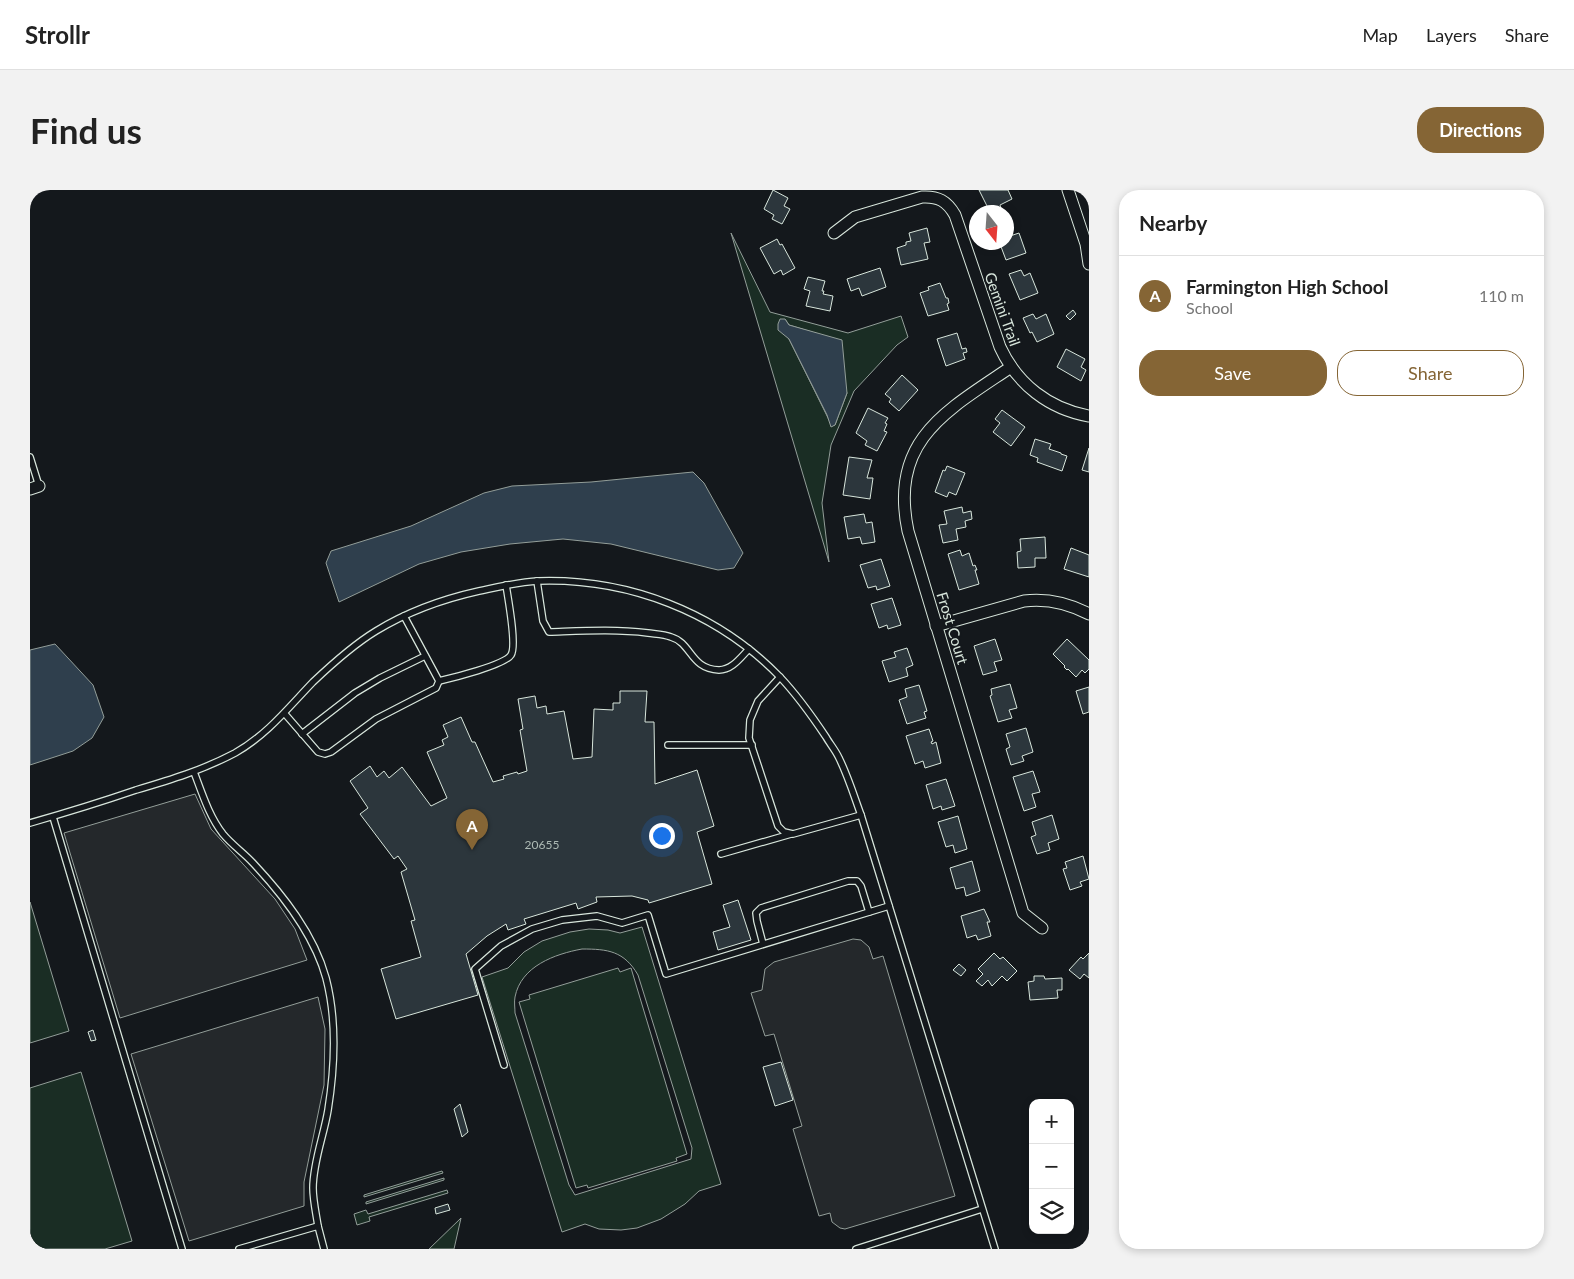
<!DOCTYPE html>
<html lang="en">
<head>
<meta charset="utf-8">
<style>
  :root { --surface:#fff; --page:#f2f2f2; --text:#222; --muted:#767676; --line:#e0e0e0; --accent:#856535 }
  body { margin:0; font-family:Lato,sans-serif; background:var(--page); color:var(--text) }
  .controls { position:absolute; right:15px; bottom:15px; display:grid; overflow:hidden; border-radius:10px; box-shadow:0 2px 8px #0003 }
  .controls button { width:45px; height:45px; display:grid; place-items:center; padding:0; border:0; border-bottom:1px solid var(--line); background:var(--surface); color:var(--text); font:25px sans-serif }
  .compass { position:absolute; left:939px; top:15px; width:45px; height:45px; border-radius:50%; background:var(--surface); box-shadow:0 2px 8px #0003; rotate:163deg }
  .you { position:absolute; left:631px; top:645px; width:18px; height:18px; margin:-12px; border:4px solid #fff; border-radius:50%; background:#1a73e8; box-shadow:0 0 0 8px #1a73e833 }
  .badge { display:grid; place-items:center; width:32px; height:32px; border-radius:50%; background:var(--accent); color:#fff; font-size:16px; font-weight:700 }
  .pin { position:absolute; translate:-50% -41px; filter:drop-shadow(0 1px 2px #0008) }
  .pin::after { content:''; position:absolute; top:26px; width:18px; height:15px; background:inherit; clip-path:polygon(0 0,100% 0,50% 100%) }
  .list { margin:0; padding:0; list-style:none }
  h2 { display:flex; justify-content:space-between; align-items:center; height:65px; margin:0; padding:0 20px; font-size:21px }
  h2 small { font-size:16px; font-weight:400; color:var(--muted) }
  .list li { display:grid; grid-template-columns:32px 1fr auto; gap:15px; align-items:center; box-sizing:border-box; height:80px; padding:0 20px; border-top:1px solid var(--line) }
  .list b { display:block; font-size:19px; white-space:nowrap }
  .list p { margin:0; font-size:16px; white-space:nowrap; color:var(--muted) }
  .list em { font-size:16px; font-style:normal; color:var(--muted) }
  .actions { display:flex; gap:10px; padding:15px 20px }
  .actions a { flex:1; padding:11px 0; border:1px solid var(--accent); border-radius:20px; text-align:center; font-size:18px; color:var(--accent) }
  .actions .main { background:var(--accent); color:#fff }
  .icon { flex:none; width:28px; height:28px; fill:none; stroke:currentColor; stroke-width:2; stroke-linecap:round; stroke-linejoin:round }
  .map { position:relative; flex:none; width:1059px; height:1059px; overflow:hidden; border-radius:20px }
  header { display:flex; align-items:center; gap:30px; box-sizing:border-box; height:70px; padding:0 25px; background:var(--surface); border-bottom:1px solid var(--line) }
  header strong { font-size:24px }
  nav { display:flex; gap:28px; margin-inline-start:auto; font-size:18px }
  .intro { display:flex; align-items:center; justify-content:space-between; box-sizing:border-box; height:120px; padding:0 30px }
  h1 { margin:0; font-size:35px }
  .button { padding:12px 22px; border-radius:20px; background:var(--accent); color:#fff; font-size:18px; font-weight:700 }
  main { display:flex; gap:30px; padding:0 30px }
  aside { flex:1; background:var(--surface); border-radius:20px; box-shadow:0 2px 8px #0003 }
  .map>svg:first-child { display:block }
  .green { fill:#1a2d24; stroke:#939e99; fill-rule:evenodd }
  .parking { fill:#24282b; stroke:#939e99 }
  .water { fill:#2f3f4d; stroke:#939e99 }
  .building { fill:#2c363c; stroke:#d8e6dc }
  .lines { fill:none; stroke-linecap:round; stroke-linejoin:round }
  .service-casing { stroke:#d8e6dc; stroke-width:8 }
  .minor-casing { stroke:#d8e6dc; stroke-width:13 }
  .service { stroke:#14181c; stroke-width:5.5 }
  .minor { stroke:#14181c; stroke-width:11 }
  .labels { text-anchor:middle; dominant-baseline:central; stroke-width:4; stroke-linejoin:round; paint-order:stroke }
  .number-label { font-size:12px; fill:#adbab4 }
  .street-label { font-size:15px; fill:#d8e6dc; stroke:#14181c }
</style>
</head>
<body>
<header>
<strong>Strollr</strong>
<nav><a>Map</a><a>Layers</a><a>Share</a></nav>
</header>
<div class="intro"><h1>Find us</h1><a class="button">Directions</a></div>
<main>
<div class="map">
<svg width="1059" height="1059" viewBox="0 0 1059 1059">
  <rect width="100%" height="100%" fill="#14181c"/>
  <g class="green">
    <path d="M701,43l39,79 78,21 53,-17 7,21 -11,8 -43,46 -23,54 -9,58 7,59zM755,129l4,6 26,8 32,60 -12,32 -3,1 -43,-87 -6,-6z"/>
    <path d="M0,712l39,129 -39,12z"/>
    <path d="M612,737l79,257 -22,7 -14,13 -24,15 -24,9 -16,2 -22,-1 -14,-5 -23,8 -80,-255 26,-9 16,-16 18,-11 28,-9 19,-3 19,1 12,3zM552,759c26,0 42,2 56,26l54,173 -1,11 -116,36 -6,-10 -54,-172c0,-5 -1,-11 0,-16 6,-31 40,-43 67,-48z"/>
    <path d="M588,778l2,4 11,-4 56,186 -11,4 1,3 -89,27 -1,-3 -11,3 -57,-186 11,-3 -1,-4z"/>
    <path d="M51,882l51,169 -27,8h-73l-2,-8v-153z"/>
    <path d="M412,981l1,2 -79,24v-2z"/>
    <path d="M414,988v2l-78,24v-2z"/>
    <path d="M417,1000l1,3 -79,24 1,4 -13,4 -3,-11 12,-4 2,4z"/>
    <path d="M431,1028l-7,31h-25z"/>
  </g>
  <g class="parking">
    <path d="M165,604l16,35 64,70 20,30 12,31 -187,58 -56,-185z"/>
    <path d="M823,749l8,1 8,7 4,12 10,-3 72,240 -110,33 -5,-1 -8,-6 -2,-9 -11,3 -26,-87 9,-3 -28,-92 -9,2 -14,-43 11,-3 3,-21 9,-7z"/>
    <path d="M288,807l7,32 -1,56 -20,97v24l-115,35 -58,-187z"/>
  </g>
  <g class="water">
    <path d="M750,129h5l4,6 53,15 5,53 -12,32 -4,2 -4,-12 -38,-76 -11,-9v-6z"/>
    <path d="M663,282l11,11 39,70 -9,15 -16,2 -107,-26 -48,-5 -53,5 -49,8 -42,12 -80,38 -13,-39 5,-12 80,-25 73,-33 28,-7 79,-4z"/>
    <path d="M25,454l38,41 11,32 -12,21 -19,13 -43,14v-115z"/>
  </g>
  <g class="building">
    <path d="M743,0l15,8 -4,8 6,3 -8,15 -10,-5 2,-4 -10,-6z"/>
    <path d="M949,0h29l4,9 -12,6 1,3 -11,4z"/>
    <path d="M976,37l4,9 9,-3 7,20 -20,7 -6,-16 -2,1 -1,-3h9z"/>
    <path d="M897,38l3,14 -6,1 4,16 -27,6 -4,-17 9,-3v-3l5,-1 -2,-8z"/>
    <path d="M747,49l3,6 2,-1 13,24 -12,7 -2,-5 -7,4 -14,-26z"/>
    <path d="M850,78l6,19 -24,9 -3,-8 -8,3 -4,-12z"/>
    <path d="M991,80l3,6 6,-3 8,20 -18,7 -11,-26z"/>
    <path d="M778,87l17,4 -3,10h2l-1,3 10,2 -3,15 -24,-5 4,-15 -6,-2z"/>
    <path d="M910,93l6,15h2l1,5 -2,1 2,6 -21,6 -8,-23 9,-3 -1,-3z"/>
    <path d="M1043,120l3,4 -6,6 -4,-4z"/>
    <path d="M1003,124l3,5 10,-5 8,20 -17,8 -5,-10 -2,1 -7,-15z"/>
    <path d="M927,143l5,16 4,-1 1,4 -4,1 2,6 -19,7 -9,-27z"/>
    <path d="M1036,159l19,10 -4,8 5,3 -5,11 -24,-14z"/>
    <path d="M872,185l16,15 -19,21 -10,-9 2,-3 -6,-5z"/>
    <path d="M838,218l20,10 -3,5 2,1 -3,7 3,1 -10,19 -12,-6 2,-4 -11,-8z"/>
    <path d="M972,220l23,17 -14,19 -18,-14 7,-9 -5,-4z"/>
    <path d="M1005,249l16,5 -2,5 12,4v1l6,2 -5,15 -25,-9 1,-4 -8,-3z"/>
    <path d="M1059,258v24l-7,-2z"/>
    <path d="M819,267l23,3 -5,18h6l-3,21 -27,-4z"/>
    <path d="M917,276l18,7 -9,22 -7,-3 -2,5 -12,-5 8,-22 2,1z"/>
    <path d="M932,317l1,6 8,-2 1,8 -7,2 1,6 -10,2 2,11 -15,3 -4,-18 8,-1 -3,-13z"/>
    <path d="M834,324l2,9 6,-1 3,20 -13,2 -2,-7 -12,2 -4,-22z"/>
    <path d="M1015,347l1,21h-11v9l-17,1 -1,-16 4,-1 -1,-12z"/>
    <path d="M1041,358l18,7v22l-25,-8z"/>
    <path d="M930,360l2,6 7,-3 4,13 2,-1 2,5h-2l4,14 -20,6 -11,-36z"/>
    <path d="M851,369l9,27 -13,4 -1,-4 -8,2 -8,-23z"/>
    <path d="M862,408l9,27 -13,4 -1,-4 -8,3 -8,-24z"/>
    <path d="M965,449l7,21 -8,2 3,9 -14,4 -9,-29z"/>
    <path d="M1037,449l22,21v9l-4,4 -3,-3 -6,7 -8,-8 -1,1 -3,-3 1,-1 -12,-12z"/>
    <path d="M877,458l6,17 -7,3 2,8 -19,6 -7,-21 14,-4 -2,-5z"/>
    <path d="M980,494l7,24 -8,2 3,8 -14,4 -8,-26 2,-1 -1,-6z"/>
    <path d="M889,495l8,26 -3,1 2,6 -19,6 -8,-24 8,-3 -2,-8z"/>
    <path d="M1059,497v25l-6,2 -7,-23z"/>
    <path d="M590,501h27l-2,31h9l1,62 42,-14 17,56 -17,6 15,52 -63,19 -1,-3 -16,-4 -36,1 1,5 -19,7 -2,-6 -52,16 2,5 -18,6 -2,-6 -19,12 -21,18 12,41 -82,24 -15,-50 40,-12 -10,-36 4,-1 -14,-48 6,-3 -9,-13 -4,3 -34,-45 8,-6 -18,-27 20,-15 7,11 7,-6 5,7 13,-11 29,39 16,-8 -20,-46 17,-7 -2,-5 6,-3 -5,-12 18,-8 11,25h3l18,40 11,-3 -1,-3 14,-4 1,2 9,-3 -7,-41 3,-1 -5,-30 17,-3 2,12 9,-2 1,8 17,-3 9,48 19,-2 2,-48 19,1v-7h7z"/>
    <path d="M996,538l7,24 -11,4 2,5 -13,4 -5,-16 4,-2 -4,-13z"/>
    <path d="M899,539l4,12 -2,1 1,2 4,-2 5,21 -16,5 -2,-7 -8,3 -9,-28z"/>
    <path d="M1003,581l7,21 -8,2 4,13 -12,4 -11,-34z"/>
    <path d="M916,589l9,27 -13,4 -1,-4 -8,3 -7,-24z"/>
    <path d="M1022,625l7,24 -11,4 2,7 -13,4 -6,-17 5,-2 -4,-13z"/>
    <path d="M928,626l9,33 -12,4 -2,-8 -7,2 -8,-25z"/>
    <path d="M1053,666l6,23 -9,3 2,4 -12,4 -7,-21 4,-1 -2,-6z"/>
    <path d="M942,671l8,30 -14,5 -2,-9 -8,2 -6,-21z"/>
    <path d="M708,710l13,40 -33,10 -5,-18 17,-5 -7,-22z"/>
    <path d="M954,719l6,13h-3l4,14 -13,4 -2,-5 -9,3 -6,-22z"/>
    <path d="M964,763l6,6 3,-2 14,14 -10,10 -5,-5 -10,10 -4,-6 -6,6 -6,-5 7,-7 -5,-5z"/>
    <path d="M1059,763v25l-5,-4 -4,5 -11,-9 12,-13 2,2z"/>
    <path d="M929,774l7,6 -5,6 -8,-6z"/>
    <path d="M1004,786h10l1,3 17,-1v12h-5l1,8 -28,2 -2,-18 6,-1z"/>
    <path d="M63,840l3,10 -5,1 -3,-9z"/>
    <path d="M751,872l12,38 -18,6 -12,-39z"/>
    <path d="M430,914l8,28 -6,5 -8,-28z"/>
    <path d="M418,1014l2,6 -14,4 -1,-6z"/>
  </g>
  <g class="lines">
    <g class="service-casing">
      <g id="service">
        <path d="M0,267l9,29"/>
        <path d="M507,391l6,40 6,11c33,-1 66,-3 99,1 7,1 16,1 23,4 21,6 19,32 48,33 13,0 21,-12 30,-21"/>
        <path d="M750,487l-22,24 -8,19 -1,18 29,88 6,6 9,2 68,-19"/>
        <path d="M409,491c13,-3 66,-16 72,-26 6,-9 -3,-57 -5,-70"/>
        <path d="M255,524l33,38 7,2 6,-2 45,-33 60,-31 3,-7 -35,-65"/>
        <path d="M272,544l53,-41 25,-15 45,-22"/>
        <path d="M638,555h84"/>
        <path d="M164,582c8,21 15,44 29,62 9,11 21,19 30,29 30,32 61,71 73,115 11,42 9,88 2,132 -4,25 -15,52 -15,78 0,12 3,25 5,38"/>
        <path d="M23,627l129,432"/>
        <path d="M0,633c35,-10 71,-21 106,-33 34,-10 67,-20 99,-37 32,-18 53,-45 78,-71 19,-18 40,-37 63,-51 31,-19 67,-32 103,-40 19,-4 39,-9 59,-10 90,-3 179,31 242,96 17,18 32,39 46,60 4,7 10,14 13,21 9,18 15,38 22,57l134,434"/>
        <path d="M691,664l70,-20"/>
        <path d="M733,754l-6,-23 -1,-8 5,-5 87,-27h9l4,5 8,26"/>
        <path d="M474,875l-29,-96 26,-23 31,-17 30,-9 35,-4 25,7 26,-8 18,59 223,-68"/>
        <path d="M209,1059l79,-23 6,23"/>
        <path d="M826,1059l126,-40"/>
      </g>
    </g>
    <g class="minor-casing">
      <g id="minor">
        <path d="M1038,0l18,54 3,20"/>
        <path d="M804,43l21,-16 67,-20c16,-1 25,4 33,18l45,132c17,37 49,62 89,69"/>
        <path d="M981,177c-65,44 -122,73 -103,164l115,382 19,15"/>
        <path d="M0,299l9,-3"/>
        <path d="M906,436l88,-25c24,-3 44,2 65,13"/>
      </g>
    </g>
    <use href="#service" class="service"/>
    <use href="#minor" class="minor"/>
  </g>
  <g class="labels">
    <g class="number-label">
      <text x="512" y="654">20655</text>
    </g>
    <g class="street-label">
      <text transform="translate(973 119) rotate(70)">Gemini Trail</text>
      <text transform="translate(923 438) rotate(73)">Frost Court</text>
    </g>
  </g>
</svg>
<div class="controls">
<button>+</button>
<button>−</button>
<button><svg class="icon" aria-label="layers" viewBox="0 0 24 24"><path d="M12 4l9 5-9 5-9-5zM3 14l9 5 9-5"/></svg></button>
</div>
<svg class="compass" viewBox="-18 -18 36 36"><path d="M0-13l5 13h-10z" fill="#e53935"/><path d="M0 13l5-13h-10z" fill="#767676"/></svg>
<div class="you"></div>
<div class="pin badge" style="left:442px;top:660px">A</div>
</div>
<aside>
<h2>Nearby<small></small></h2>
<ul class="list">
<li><span class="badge">A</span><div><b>Farmington High School</b><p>School</p></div><em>110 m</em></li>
</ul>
<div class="actions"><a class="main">Save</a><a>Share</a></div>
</aside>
</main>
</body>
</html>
